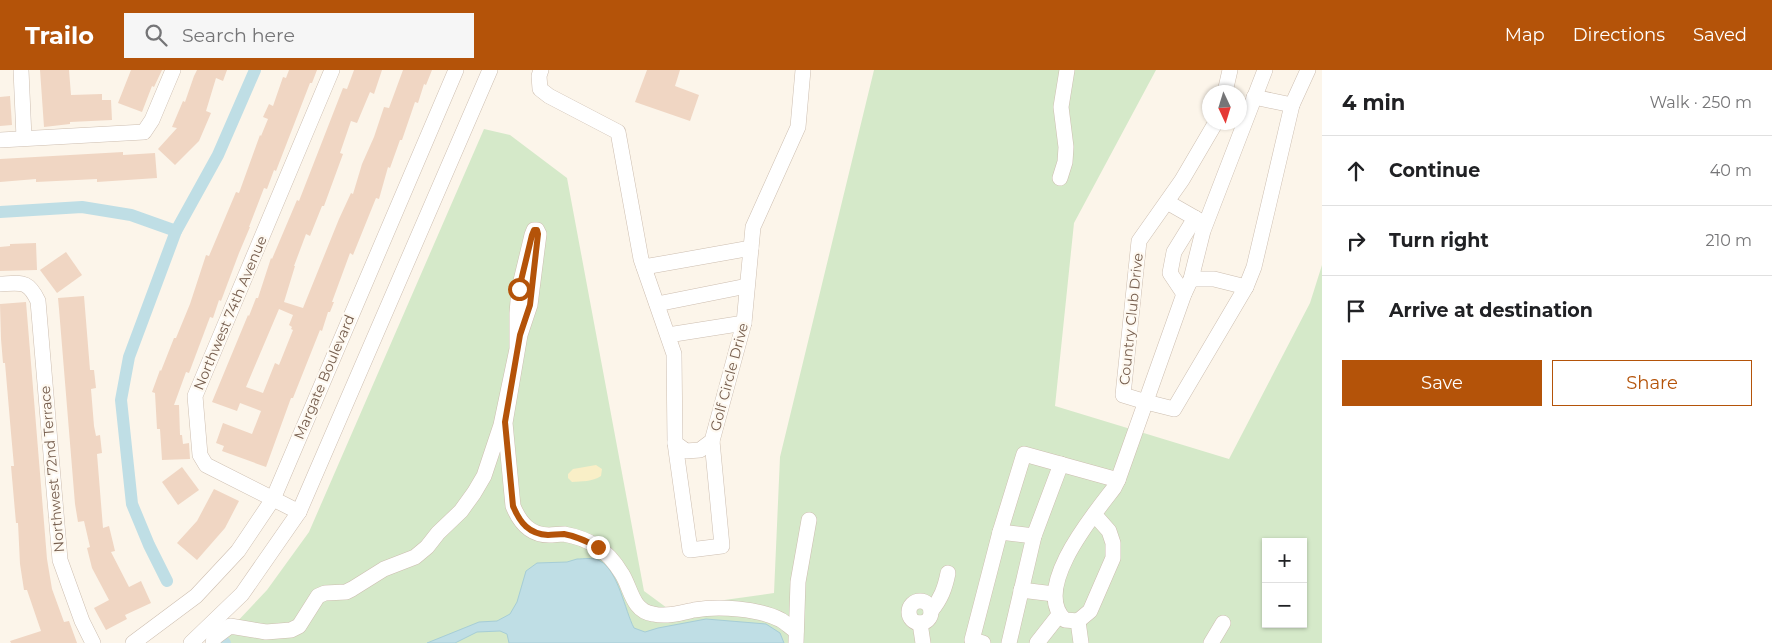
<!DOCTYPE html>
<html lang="en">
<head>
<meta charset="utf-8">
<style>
  :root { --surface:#fff; --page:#f6f6f6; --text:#202124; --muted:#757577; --line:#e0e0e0; --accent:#b45309 }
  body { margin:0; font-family:Montserrat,sans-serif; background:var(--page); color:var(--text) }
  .controls { position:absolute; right:15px; bottom:15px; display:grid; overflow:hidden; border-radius:0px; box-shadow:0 1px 4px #0004 }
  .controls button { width:45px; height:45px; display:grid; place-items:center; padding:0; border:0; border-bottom:1px solid var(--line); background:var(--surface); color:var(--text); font:25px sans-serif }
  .compass { position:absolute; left:1202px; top:15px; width:45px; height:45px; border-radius:50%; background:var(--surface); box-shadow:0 1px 4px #0004; rotate:176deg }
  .stop { position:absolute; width:15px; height:15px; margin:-11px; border:4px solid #b45309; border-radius:50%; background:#fff }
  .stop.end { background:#b45309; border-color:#fff; box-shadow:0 1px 5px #0008 }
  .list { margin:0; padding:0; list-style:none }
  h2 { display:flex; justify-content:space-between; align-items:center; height:65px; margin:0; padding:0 20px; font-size:21px }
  h2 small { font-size:16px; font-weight:400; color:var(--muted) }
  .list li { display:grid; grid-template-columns:32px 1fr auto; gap:15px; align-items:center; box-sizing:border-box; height:70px; padding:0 20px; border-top:1px solid var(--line) }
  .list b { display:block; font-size:19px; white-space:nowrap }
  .list em { font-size:16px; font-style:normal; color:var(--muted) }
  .actions { display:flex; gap:10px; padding:15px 20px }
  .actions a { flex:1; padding:11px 0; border:1px solid var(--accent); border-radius:0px; text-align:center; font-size:18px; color:var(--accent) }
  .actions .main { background:var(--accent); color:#fff }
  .icon { flex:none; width:28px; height:28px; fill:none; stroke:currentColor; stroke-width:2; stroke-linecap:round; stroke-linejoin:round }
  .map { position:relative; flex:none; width:1322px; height:573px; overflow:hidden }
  header { display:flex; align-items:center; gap:30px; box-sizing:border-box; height:70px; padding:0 25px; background:var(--accent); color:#fff }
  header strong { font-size:24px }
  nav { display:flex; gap:28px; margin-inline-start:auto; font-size:18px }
  .search { width:350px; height:45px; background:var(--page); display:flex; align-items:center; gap:12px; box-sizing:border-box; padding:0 18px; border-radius:0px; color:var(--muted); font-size:19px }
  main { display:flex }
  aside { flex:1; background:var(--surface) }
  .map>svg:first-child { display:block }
  .green { fill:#d5e9c9; fill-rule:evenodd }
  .sand { fill:#f9efc7 }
  .water { fill:#bfdee5; stroke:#a6cdd6 }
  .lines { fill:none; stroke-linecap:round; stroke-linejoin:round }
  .canal { stroke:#bfdee5; stroke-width:12 }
  .building { fill:#f0d6c3; fill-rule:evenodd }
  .minor-casing { stroke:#cdbeb0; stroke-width:16 }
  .minor { stroke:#fff; stroke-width:15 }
  .route { stroke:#b45309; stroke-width:6 }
  .labels { text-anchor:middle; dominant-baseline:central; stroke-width:4.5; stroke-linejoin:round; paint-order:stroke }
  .street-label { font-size:14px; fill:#765e4e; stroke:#fef9f1 }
</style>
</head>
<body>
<header>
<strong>Trailo</strong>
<div class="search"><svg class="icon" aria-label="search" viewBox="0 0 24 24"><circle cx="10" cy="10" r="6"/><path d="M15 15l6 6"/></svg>Search here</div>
<nav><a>Map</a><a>Directions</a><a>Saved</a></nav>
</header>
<main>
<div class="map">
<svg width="1322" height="573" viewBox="0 0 1322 573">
  <rect width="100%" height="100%" fill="#fcf5ea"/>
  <path class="green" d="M874,0h282l-82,153 -19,183 174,53 81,-156 12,-38v378h-1105l50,-53 42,-58 175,-403 26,6 57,43 77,413 23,17 107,-15 6,-136zM1266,472h37v82h-37z"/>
  <path class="sand" d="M596,395l6,4 -1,7c-9,6 -19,5 -29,6l-4,-4v-4l5,-5z"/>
  <path class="water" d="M577,489c7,0 17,-2 23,2 18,9 25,50 34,67l11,4 13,-4 48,-9 60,5 14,9 4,10h-275l-2,-9 -7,-3 -23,1 -22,11h-28l52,-21 18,-1 13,-7 7,-12 9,-31 11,-8 30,-1z"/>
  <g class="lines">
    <g class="canal">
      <path d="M0,142l82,-5 49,8 45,16"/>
      <path d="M167,511l-18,-36 -17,-41 -11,-104 8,-43 47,-126 42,-76 37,-85"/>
      <path d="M221,569l4,4"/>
    </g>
  </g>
  <g class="building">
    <path d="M40,0h29l2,25 31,-1v6h9l1,20 -42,2v2l-26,3z"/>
    <path d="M131,0h31l-8,17 -2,-1 -10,26 -24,-9z"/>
    <path d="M197,0h30l-4,11 -7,-3 -10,33 5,2 -12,28 -24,24 -17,-16 19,-21 -5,-1 11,-26 2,1 9,-26z"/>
    <path d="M289,0h28l-5,13h-2l-34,88 -2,-1 -7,19 -3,-1 -15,39h1l-11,26 -18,48 -2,-1 -6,18 -3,-1 -21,56 -3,-1 -12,33h5l1,30h2l1,9 6,-1 1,16 -28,1 -2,-31h-3l-2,-36 -3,-1 8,-22 1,1 13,-33h2l14,-34 16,-49 3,1 27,-64 3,1 21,-58 1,1 7,-17 -5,-2 6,-13 4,2 10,-29 3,1z"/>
    <path d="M354,0h28l-8,24 -4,-2 -13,31 -6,-2 -11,32 3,1 -19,52h-2l-12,30 -4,-2 -12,32h1l-11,36 19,6 36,-89 12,-26 2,1 9,-30 12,-27 10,-30 5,1 14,-38h29l-6,15 -2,-1 -6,19 -3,-1 -13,38h-2l-10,28 -2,-1 -9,32 -3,-1 -23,57 -3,-2 -18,49h2l-4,10h-2l-6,19 -2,-1 -27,68h-2l-25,69 -44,-16 2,-5 -8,-3 7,-20 29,11 9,-23 -21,-8 -3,8 -25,-9 36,-87 1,1 7,-18h2l13,-40 1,1 25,-59 2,1 44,-113 4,1zM279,239l14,6 -4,10 3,2 -1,2 2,1 -14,35 -4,-2 -12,30 -17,-6z"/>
    <path d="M647,0h33l-5,16 24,9 -9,26 -55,-19z"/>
    <path d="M10,26l2,29 -12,1v-29z"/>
    <path d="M123,82v3l32,-2 2,25 -60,4v-3l-61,3v-3l-36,3v-23z"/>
    <path d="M36,173l1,27 -37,1v-24l10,-1v-2z"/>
    <path d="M66,182l16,23 -25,18 -17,-23z"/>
    <path d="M84,226l6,74h4l2,18 -5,1 3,37 2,10 4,-1 2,18 -5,1 6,74 6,-2 6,25 -4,1 18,35 12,-6 10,22 -26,12 2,4 -21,11 -12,-22 15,-8 -17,-32 -5,-20 3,-1 -6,-26 -6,1 -3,-18 -16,-195 -1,-11z"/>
    <path d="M26,232l21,257 5,30 12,33 5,-1 8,22h-66l-1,-2 31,-10 -14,-41h-3l-4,-26 -2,-41h-2l-5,-57h3l-3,-33 -6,-70h-2l-2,-24 -1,-35z"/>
    <path d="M182,397l17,23 -21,15 -16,-23z"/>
    <path d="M214,419l25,12 -14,27 -28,32 -20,-17 20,-22z"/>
  </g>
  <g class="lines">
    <g class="minor-casing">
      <g id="minor">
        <path d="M21,0l3,68"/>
        <path d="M541,0l-2,6 1,13 9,7 69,36 23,127 33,95 1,89 11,8 14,-1 12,-9 32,-118 9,-96 45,-100 5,-57"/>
        <path d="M1225,22l5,-22"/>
        <path d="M1254,27l38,8"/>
        <path d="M1216,52l-34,58 -43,61 -16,154 23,7 28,7 72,-122 8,-20 38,-162 16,-35"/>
        <path d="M0,70l144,-8 8,-12 21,-50"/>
        <path d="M1060,108l5,-16 1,-15 -5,-40 6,-37"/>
        <path d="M1167,132l35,20"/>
        <path d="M644,197l107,-19"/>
        <path d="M1191,209h23l32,8"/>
        <path d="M0,214c22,-1 28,-4 38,17l22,259 22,61 11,22"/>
        <path d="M1184,224l-14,-21 4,-21 21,-34"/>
        <path d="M657,234l90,-18"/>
        <path d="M668,265l76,-12"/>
        <path d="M675,373l15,107 32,-4 -10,-105"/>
        <path d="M299,442l-93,-47 -6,-10 -5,-59 137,-326"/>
        <path d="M1094,444l15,17 4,12v15l-23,53 -12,10 -13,-1c-34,-31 29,-106 49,-132l4,-8 66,-186 7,-15 12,-48 62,-161"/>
        <path d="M1000,462l34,4"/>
        <path d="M1021,520l33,4"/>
        <circle cx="920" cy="542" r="11"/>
        <path d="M931,541c10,-12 14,-23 17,-38"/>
        <path d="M1078,551l3,22"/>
        <path d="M920,553l3,20"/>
        <path d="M133,573l63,-47 42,-45 35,-52 183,-429"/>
        <path d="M191,573l51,-49 57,-82 191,-442"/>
        <path d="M213,573l1,-5 16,-12 36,6 25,-2 8,-4 19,-30 7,-3 21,-1 6,-3 32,-20 31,-12 12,-10 11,-14 23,-22 13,-18 10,-17 17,-51 16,-76v-36l2,-24 13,-54 2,-5h3l2,4 -9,71 -10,30 -15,88 8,83c7,17 17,29 36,29 5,0 10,-1 15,-1 11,2 23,6 32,12 10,6 20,18 26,28 9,14 10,37 31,40 14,3 28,-1 41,-4 24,-4 65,-2 87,10 5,3 10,8 15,11"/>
        <path d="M796,573l2,-61 11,-62"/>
        <path d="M983,573l-11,-3 28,-108 24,-78 94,26"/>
        <path d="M1009,573l25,-107 27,-72"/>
        <path d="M1037,573l22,-28"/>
        <path d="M1211,573l12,-20"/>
      </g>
    </g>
    <use href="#minor" class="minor"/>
  </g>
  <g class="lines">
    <path class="route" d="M519,219l13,-54 2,-5h3l1,4 -8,71 -10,30 -15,87 8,84c7,17 16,28 35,29 5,0 10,-1 16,-1 12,2 22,7 34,13"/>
  </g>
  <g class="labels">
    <g class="street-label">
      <text transform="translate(230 243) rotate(-67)">Northwest 74th Avenue</text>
      <text transform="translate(1131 249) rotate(-84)">Country Club Drive</text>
      <text transform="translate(324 307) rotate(-67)">Margate Boulevard</text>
      <text transform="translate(729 307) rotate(-75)">Golf Circle Drive</text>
      <text transform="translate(52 399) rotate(-95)">Northwest 72nd Terrace</text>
    </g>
  </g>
</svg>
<div class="controls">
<button>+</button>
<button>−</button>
</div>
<svg class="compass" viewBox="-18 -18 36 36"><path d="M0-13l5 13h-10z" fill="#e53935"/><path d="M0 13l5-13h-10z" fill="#757577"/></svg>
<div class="stop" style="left:519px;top:219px"></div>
<div class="stop end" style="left:598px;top:477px"></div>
</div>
<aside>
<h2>4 min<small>Walk · 250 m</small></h2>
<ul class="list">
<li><svg class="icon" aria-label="ahead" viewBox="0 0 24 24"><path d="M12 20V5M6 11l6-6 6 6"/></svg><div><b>Continue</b></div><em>40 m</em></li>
<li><svg class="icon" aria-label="right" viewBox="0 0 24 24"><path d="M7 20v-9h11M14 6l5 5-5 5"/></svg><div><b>Turn right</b></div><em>210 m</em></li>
<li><svg class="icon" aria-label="arrive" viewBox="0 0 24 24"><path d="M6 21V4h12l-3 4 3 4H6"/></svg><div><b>Arrive at destination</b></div></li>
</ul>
<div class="actions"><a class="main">Save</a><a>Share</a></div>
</aside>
</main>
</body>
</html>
